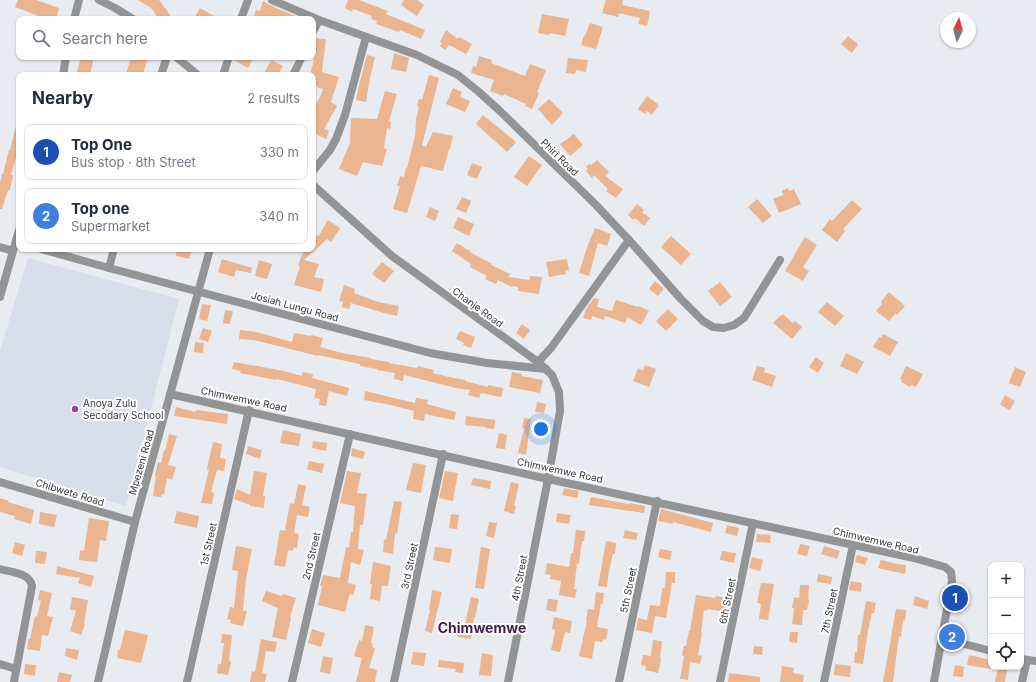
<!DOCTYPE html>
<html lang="en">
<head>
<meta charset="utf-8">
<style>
  :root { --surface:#fff; --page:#f6f6f7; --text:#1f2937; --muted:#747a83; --line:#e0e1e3; --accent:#7c3aed }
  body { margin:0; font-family:Inter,sans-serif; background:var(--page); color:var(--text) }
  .controls { position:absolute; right:12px; bottom:12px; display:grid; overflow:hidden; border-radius:8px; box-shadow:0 1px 3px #0004 }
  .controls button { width:36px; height:36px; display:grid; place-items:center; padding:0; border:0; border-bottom:1px solid var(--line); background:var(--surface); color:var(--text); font:20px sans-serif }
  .compass { position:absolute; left:940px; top:12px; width:36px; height:36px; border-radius:50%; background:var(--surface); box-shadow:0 1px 3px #0004; rotate:5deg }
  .you { position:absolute; left:541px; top:429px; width:14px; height:14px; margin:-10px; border:3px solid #fff; border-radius:50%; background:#1a73e8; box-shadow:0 0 0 6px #1a73e833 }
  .badge { display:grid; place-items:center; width:26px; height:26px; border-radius:50%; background:var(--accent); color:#fff; font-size:13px; font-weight:700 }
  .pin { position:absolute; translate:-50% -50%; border:2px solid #fff; box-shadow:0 1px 4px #0006 }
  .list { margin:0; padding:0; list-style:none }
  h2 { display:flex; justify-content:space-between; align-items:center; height:52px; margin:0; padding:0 16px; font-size:17px }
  h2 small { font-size:13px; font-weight:400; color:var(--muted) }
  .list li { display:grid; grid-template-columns:26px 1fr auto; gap:12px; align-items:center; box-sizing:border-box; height:56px; margin:0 8px 8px; padding:0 8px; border:1px solid var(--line); border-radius:8px }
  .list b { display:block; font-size:15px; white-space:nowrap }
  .list p { margin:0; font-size:13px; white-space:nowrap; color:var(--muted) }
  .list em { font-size:13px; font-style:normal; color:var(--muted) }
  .icon { flex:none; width:22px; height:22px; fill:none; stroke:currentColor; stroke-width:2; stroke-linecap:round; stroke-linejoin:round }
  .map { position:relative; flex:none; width:1036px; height:682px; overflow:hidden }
  .search { position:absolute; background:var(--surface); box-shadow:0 1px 3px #0004; left:16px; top:16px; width:300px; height:44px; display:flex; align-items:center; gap:10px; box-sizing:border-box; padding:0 14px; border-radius:8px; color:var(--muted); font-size:15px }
  .panel { position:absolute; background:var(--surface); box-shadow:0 1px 3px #0004; left:16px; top:72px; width:300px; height:180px; border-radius:8px }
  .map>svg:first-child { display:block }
  .built { fill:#d8dfea }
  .building { fill:#ebb590 }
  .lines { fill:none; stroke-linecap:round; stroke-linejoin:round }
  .minor { stroke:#939496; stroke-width:8 }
  .tertiary { stroke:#939496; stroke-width:8 }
  .poi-dot { fill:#9940ab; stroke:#fff; stroke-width:1.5 }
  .labels { text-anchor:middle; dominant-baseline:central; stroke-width:4; stroke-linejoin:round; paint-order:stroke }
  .street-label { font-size:10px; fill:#38393b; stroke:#fff }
  .poi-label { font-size:10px; fill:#38393b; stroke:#fff; text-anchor:start }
  .district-label { font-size:14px; font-weight:bold; fill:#441a4d; stroke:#fff }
</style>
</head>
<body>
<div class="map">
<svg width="1036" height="682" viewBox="0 0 1036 682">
  <rect width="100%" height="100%" fill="#e8ebf0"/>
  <path class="built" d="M28,258l151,41 -53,207 -126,-39v-116z"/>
  <g class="building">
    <path d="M18,0h18l23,8 -3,11h-10l-31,-12z"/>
    <path d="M138,0h21l11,15 -6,4h-5l-8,-11z"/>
    <path d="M348,0h11l29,11 -2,3 39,16 -4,9 -21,-9 -1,2 -23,-8 1,-3 -6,-2 1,-3 -19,-7 -1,3 -7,-4z"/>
    <path d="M404,0h13l7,5 -7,11 -16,-11z"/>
    <path d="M606,0h17l-1,5 28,6 -3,15 -9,-2 2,-6 -21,-5 -1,4 -16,-4z"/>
    <path d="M263,1l13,7 27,11h-50l3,-9 4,1z"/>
    <path d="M200,8l19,11h-25z"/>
    <path d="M542,14l27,5 -4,17 -15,-3 -1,2 -11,-2z"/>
    <path d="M590,23l13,4 -7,22 -15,-4 3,-9h1z"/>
    <path d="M446,30l12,9 1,-2 13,7 -6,10 -17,-9 -4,5 -5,-4 2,-3 -2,-1z"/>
    <path d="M848,36l10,8 -6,9 -11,-9z"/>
    <path d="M313,38l13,1 -4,33 17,5 -8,25 6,4 -13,23 5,2 -3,8 -13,-6v-23l7,-13 3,-8 -10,-3v-11h-3l4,-15z"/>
    <path d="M394,53l15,5 -3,14 -15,-3z"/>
    <path d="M367,55l8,2 -5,21 -4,24 -10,-2 2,-11z"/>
    <path d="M479,56l13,4 -1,3 34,13 5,-12 16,6 -9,22 2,1 -7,16 -7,-3 1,-2 -22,-10 -1,2 -13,-5 4,-11 -23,-7 2,-7 3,1z"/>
    <path d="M81,57h13l-4,18h-14z"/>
    <path d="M131,57h17l-5,18h-17z"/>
    <path d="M234,57h20l-6,11 -14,-8z"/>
    <path d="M568,58l20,2 -2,12 -10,-2 -1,4 -9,-1z"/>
    <path d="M271,60l12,6 -5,9h-15z"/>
    <path d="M429,75l10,3 -17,67 4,2 7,-15 20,4 -3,13h-1l-6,22 -22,-5 -14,47 -14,-4 7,-23h-3l3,-10 4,1 2,-9h1l8,-32 1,-16 3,-13 -2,-1 2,-7 3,1z"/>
    <path d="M453,88l9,4 -2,5 10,4 -5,11 -19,-8z"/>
    <path d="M385,91l12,3 -8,27 2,1 -1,7 -3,-1 -3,20 3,1 -5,17 -19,-4 -6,14 -18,-7 11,-26 1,-25 26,1z"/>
    <path d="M647,96l12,9 -7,10 -5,-4 -2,3 -7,-5z"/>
    <path d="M549,99l14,14 -11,12 -14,-16z"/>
    <path d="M483,115l33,27 -9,10 -31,-28z"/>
    <path d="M16,126h3v20l-8,29h2l-3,15h-2l-6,19h-2v-26l2,-9h1l6,-24h1z"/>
    <path d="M574,134l9,11 -13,11 -10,-12z"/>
    <path d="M529,156l13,9 -15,21 -13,-9z"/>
    <path d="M597,160l12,12 -4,4 18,13 -7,9 -10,-7 2,-2 -14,-14 -2,3 -6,-7 2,-2 -2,-2 3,-3 2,1z"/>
    <path d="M472,163l10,4 -5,12 -10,-4z"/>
    <path d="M788,188l1,3 5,-2 7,15 -22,9 -6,-14 10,-4 -1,-4z"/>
    <path d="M462,197l9,4 -5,12 -10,-4z"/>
    <path d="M757,199l15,17 -9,7 -15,-16z"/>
    <path d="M852,200l10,9 -19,20 2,2 -8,11 -15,-12 8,-11 2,2z"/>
    <path d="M637,204l7,6 -2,2 8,6 -6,8 -9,-8 -1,2 -6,-5z"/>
    <path d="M430,207l9,4 -4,10 -9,-4z"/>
    <path d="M458,217l16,7 -5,12 -16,-8z"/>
    <path d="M328,220l12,8 -9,14 -4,-3 -23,21 15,4 -5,13 10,2 -3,13 -27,-7 6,-19h-2l6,-17h9v-18l5,6z"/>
    <path d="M595,228l16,6 -4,12 -9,-3 -9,33 -10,-3 7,-23z"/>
    <path d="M671,236l20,18 -10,11 -20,-18z"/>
    <path d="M805,237l12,8 -14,22 6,4 -6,10 -18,-10z"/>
    <path d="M457,243l13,8v1l22,12 -1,1 19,9 -2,3 22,3v-4l12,1 -3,17 -21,-3v-4l-8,-1 -12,-6 -2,4 -11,-5 2,-3 -17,-9 1,-3 -19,-13z"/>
    <path d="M177,249h15l-3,10 -13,-3z"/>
    <path d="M222,259l30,9 -1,5 -15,-3 -2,7 -16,-5z"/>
    <path d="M567,259l2,12 -4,-1 1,4 -17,3 -3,-15z"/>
    <path d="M259,260l13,4 -5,15 -12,-3z"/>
    <path d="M382,262l12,9 -10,12 -12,-9z"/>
    <path d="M655,281l9,8 -6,7 -9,-7z"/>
    <path d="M720,282l12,15 -12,9 -12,-15z"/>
    <path d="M344,285l11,4 -1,4 24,9 21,4 -2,10 -13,-3 -33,-10 -2,6 -7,-2 1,-5 -4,-1z"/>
    <path d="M889,292l16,14 -8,9 -2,-1 -6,7 -13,-10 6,-7 -1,-2z"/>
    <path d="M594,298l5,1 -2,8 15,4 4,-11 22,7 1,-1 10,5 -8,14 -14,-8 -2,6 -20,-7 -1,4 -12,-4 -1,4 -8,-2 3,-9z"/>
    <path d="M827,302l17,14 -9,10 -17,-14z"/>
    <path d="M202,304l9,1 -4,16 -8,-2z"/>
    <path d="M668,309l10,10 -12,12 -10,-10z"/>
    <path d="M225,310l8,1 -3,13 -7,-1z"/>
    <path d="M783,314l10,9 2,-2 7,6 -10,12 -19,-16 8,-8 1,1z"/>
    <path d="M522,324l8,6 -6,9 -8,-6z"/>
    <path d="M203,328l9,3 -4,11 -9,-3z"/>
    <path d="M240,330l16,2 36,10 2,-9 17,3v-1l12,3 -3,9 22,6 29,5v1l18,3v1l28,5 1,-2 16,4 -1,3 16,4 16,3v1l23,6v-2l15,3 -2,9 -20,-4 -2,5 -11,-3 2,-5 -14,-2 -52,-13 -1,6 -9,-2 1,-6 -18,-3v-1l-17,-3v-2l-42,-9v1l-64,-16 -15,-1z"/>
    <path d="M460,331l15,6 -4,11 -8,-3 1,-2 -8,-4z"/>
    <path d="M883,334l15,8 -8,14 -17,-9 6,-10 2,1z"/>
    <path d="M195,342l9,1 -1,10 -9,-1z"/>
    <path d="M846,353l18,9 -7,12 -17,-8z"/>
    <path d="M816,357l8,6 -6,10 -9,-6z"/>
    <path d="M234,362l50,9 18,5 1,-4 10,2 -1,4 37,10 -2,8 -18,-5 -3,15 -7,-1 1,-6 -6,-1 2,-9 -39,-10 -1,1 -36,-7 1,-2 -9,-2z"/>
    <path d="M645,365l11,4 -7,18 -16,-6 5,-13 5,3z"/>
    <path d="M757,366l8,2 -1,4 12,4 -4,11 -20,-7z"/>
    <path d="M906,366l17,8 -7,13 -5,-2 -1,2 -9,-5 1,-2 -2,-1z"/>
    <path d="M1015,367l11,5 -6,15 -11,-4z"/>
    <path d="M512,372l10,2v2l21,4 -3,13 -31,-6z"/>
    <path d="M365,391l50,12 1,-5 12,2 -1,4 29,8 -2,8 -29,-6 -1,7 -11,-2 1,-8 -23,-6 -27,-5z"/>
    <path d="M1005,395l10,6 -5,9 -10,-5z"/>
    <path d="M537,402l9,2 -2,9 -9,-1z"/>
    <path d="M176,407l19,5 1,-2 32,4 -1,10 -53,-8z"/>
    <path d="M466,416l29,4 -1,9 -8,-1v-1l-21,-2z"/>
    <path d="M524,418l7,1 -5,36 -8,-2 6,-24 -2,-1z"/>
    <path d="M283,430l18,4 -2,12 -19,-3z"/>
    <path d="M499,433l8,2 -2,14 -9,-1z"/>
    <path d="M169,434l8,2 -9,29 8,2 -4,13 -5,-2 -3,16h-2l-1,3 -8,-1 3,-20 -1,-1 3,-13 3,1 3,-13 1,1z"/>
    <path d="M313,441l14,2 -1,8 -14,-3z"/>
    <path d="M213,442l9,2 -2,14 6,1 -2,12 -7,-1 -6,22 3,1 -2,11 -11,-1 8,-34h-2z"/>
    <path d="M248,446l14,4 -2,9 -14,-5z"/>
    <path d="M352,448l13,4 -2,7 -12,-3z"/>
    <path d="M309,461l15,3 -2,9 -15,-4z"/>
    <path d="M413,463l13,2 -5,28 -15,-3z"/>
    <path d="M254,471l13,2 -4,23h2l-1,12 -14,-2v-1l-16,-6 3,-10 13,6z"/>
    <path d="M347,471l14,2 -4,20 10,1 -4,31h-3l-2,24 6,1 -4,15 -9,-3 -3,21 8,2 -3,10 -3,-1 -1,2 -4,16 -27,-7 4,-19h-2l3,-11 17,3 6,-31 3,1 2,-16h2l2,-26 -15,-3z"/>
    <path d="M445,471l13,2 -5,28 -14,-3z"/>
    <path d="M473,478l18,3 -1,8 -19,-4z"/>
    <path d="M511,482l8,2 -5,22h2l-2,8 -10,-3z"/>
    <path d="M298,484l8,2 -4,19 8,2 -2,10 -11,-2 -3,18 5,1 -2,14 -3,-1 -1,4 -5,-1 -3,17 -11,-2 6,-35 5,1 5,-28 4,1z"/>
    <path d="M564,488l15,3 -2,7 -15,-3z"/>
    <path d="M591,497l38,7 1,-1 15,3 -1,7 -55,-8z"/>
    <path d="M0,498l9,3 -1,1 26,8 -3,14 -17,-5 1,-3 -15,-4z"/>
    <path d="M394,501l8,1 -5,32 -2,-1 -2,21 -10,-2 1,-13 2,1z"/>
    <path d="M661,509l52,14 -2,9 -38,-10v2l-15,-3z"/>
    <path d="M177,511l22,5 -2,12 -23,-5z"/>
    <path d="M40,512l17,3 -3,12 -15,-3z"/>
    <path d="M557,513l14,2 -2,9 -13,-2z"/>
    <path d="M451,514l8,1 -2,14 -8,-1z"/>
    <path d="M89,518l20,3 -3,20 -6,-1 -3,22 -18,-2 1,-10 4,1z"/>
    <path d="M489,522l8,1 -3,15 -8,-2z"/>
    <path d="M727,525l12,3 -2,8 -12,-3z"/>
    <path d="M576,530l9,1 -1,10h-2l-3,23 -2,-1 -3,26h3l-2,9 -16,-3 2,-14 -11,-2 1,-4 -6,-1 2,-11 22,4 2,-14h2z"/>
    <path d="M625,530l13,3 -2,7 -13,-2z"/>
    <path d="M757,534l14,1 -1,8 -14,-1z"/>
    <path d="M606,541l10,2 -1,11h-2l-4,17 -2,16 -9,-1z"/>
    <path d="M15,542l10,3 -3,11 -10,-3z"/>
    <path d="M800,544l10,2 -3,10 -10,-2z"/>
    <path d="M236,546l16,3 -6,30 -3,32h4l-4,15 -13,-3 1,-3 -4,-1 3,-12 4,1 4,-37 -6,-1z"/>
    <path d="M824,546l16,5 -3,8 -16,-5z"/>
    <path d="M435,547l17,2 -2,14 -17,-3z"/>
    <path d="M481,547l9,2 -6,40 -9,-1z"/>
    <path d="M660,549l12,2 -2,9 -12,-3z"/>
    <path d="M36,551l11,1 -2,12 -10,-1z"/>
    <path d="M722,551l14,2 -2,10 -14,-3z"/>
    <path d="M857,555l11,3 -3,7 -10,-3z"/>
    <path d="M752,557l11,3 -3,11 -11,-3z"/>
    <path d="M881,560l16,4 9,1 -1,9 -27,-6z"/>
    <path d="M373,562l18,4 -3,20h-6l-2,15 -10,-2 2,-15h-2z"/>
    <path d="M57,566l37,10 -3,11 -13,-4 2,-5 -24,-4z"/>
    <path d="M666,572h9v11h-3l-6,35 -11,-2 -3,17 -16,-3 2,-12 9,2 3,-15 10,1 2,-18h3z"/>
    <path d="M818,574l14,3 -1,7 -14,-2z"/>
    <path d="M851,581l11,2 -1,9 -12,-2z"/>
    <path d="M761,583l13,1 -6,36 -9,-1 2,-15 -4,-1z"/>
    <path d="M800,585h9l-1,14 1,1 -2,10h-4l-1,15 -10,-1 2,-16h-2l2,-11 5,1z"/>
    <path d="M40,590l12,3 -5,23 6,1 -5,19 -6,-1 -2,16 -13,-2 1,-10h2l5,-23 2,1 4,-16 -3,-1z"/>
    <path d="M432,590l10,2 -10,41 -7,-2 5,-21h-1z"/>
    <path d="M266,591l16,5 1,-2 13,4 -6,19 1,1 -5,22 -14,-3 6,-29 -16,-7z"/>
    <path d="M596,592l8,1 -1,11 -2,-1 -4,24 11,2 -2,11 -3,-1 -1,3 -7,-1 -3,18 -13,-3 8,-35 -1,-1 2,-11 6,1z"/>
    <path d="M696,595l19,3 1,-2 11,2 -2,14 -18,-3v2l-3,-1 -3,23h1l-4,22 4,1 -2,8 -10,-2 -2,18 -8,-1 4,-23 -2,-1 2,-9h2l3,-15h1z"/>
    <path d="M915,596l14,5 -2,8 -14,-4z"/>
    <path d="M72,597l16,3 -4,23 1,1 -4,11 -11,-4 6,-20 -6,-2z"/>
    <path d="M471,597l8,2 -4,19 -1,-1 -3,22 -14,-2 2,-14 6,1z"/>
    <path d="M548,599l10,1 -2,12 -10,-2z"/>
    <path d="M866,601l10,2 -2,10h-2l-4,17 -5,34 -9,-1 1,-11h2l1,-17h2z"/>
    <path d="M896,609l10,1 -1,11 -2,-1 -2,17 -2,-1 -6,46h-10z"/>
    <path d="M554,617l18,4 -2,12 -5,-1 -5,20 -9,-2 4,-20 -3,-1z"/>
    <path d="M365,625l9,2 -3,16 2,1 -1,3 3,1 -6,20 8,2 -2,12h-19l6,-24 -8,-2 5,-16 3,1z"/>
    <path d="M312,629l13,4 -4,14 -13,-4z"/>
    <path d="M125,630l23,5 -7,28 -24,-5 1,-8h2z"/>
    <path d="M790,632h8l-1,11 -8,-1z"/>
    <path d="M222,634l10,1 -3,26 2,1 -3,13 -11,-2 1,-9h3l3,-21h-3z"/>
    <path d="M261,639l16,3 -2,10 -9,-1 -4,22 5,1 -2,8h-15l2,-11 3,1z"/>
    <path d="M653,640l9,1 -2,17 1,1 -3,14 -13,-3 1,-4 -5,-1 2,-10 8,1z"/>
    <path d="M754,646l9,1 -1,8 -9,-1z"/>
    <path d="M66,648l13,2 -2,10 -12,-4z"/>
    <path d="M413,652l13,1 -2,13 -13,-2z"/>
    <path d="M482,653l11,2 -2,21 -12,-1z"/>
    <path d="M969,655l22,5v9l-24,-4z"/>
    <path d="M323,656l10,2 -3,16 -10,-2z"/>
    <path d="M439,660l25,3 -1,10 -8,-1 1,-3 -18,-2z"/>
    <path d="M25,664l11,1 -1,11 -11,-2z"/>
    <path d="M835,664l16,2 -1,11 -16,-2z"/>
    <path d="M955,665l9,2 -1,10 -10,-1z"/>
    <path d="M782,666l12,2 -1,5 11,2 -1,7h-23z"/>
    <path d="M998,667h10l-3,15h-10z"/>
    <path d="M59,672l13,3 -2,7h-13z"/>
    <path d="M729,673l31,4v5h-32z"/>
  </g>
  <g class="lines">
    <g class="minor">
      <path d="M272,0l47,20 98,35 41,20 21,17 22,20 94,92 34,36 51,58 23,23 10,6 11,1 10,-3 10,-7 36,-58"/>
      <path d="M74,19l5,-19"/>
      <path d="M241,19l7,-19"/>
      <path d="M313,32l6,-12"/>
      <path d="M63,75l3,-18"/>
      <path d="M161,75l6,-18"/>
      <path d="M223,75l6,-18"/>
      <path d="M293,75l9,-18"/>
      <path d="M313,171l17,-21 6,-11 9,-24 21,-78"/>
      <path d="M0,247l13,4"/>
      <path d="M41,249l68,19 321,85 57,10 59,6"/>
      <path d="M109,268l5,-19"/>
      <path d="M0,297l19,-67"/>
      <path d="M538,362l13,-14 78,-108"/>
      <path d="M170,394l378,85"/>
      <path d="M0,482l135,40"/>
      <path d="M0,569c11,3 30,4 32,17l-18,96"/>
      <path d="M942,638l49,13"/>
      <path d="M1021,659l15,2"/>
      <path d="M0,664l16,5"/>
      <path d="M98,682l37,-160 75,-273"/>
      <path d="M187,682l62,-272"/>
      <path d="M292,682l58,-248"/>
      <path d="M394,682l49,-228"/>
      <path d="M619,682l38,-181"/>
      <path d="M720,682l33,-159"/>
      <path d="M824,682l29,-137"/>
      <path d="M1022,682l5,-22"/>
    </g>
    <g class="tertiary">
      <path d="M99,0l16,8 18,11"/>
      <path d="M176,57l22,18"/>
      <path d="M313,185l79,71 146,106 14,13 7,17 1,19 -12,68 -40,203"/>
      <path d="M548,479l366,79 31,9 6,5 1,9 -18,101"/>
    </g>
  </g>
  <circle class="poi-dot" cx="75" cy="409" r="4"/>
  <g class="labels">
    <g class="street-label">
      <text transform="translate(560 157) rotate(44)">Phiri Road</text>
      <text transform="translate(295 306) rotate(15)">Josiah Lungu Road</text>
      <text transform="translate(478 307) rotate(36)">Chanje Road</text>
      <text transform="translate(244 399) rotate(12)">Chimwemwe Road</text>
      <text transform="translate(141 462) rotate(-74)">Mpezeni Road</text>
      <text transform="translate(560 470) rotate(12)">Chimwemwe Road</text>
      <text transform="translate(70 492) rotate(17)">Chibwete Road</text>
      <text transform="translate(876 540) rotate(13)">Chimwemwe Road</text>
      <text transform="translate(208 544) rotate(-77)">1st Street</text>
      <text transform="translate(311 556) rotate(-77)">2nd Street</text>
      <text transform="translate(409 566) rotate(-78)">3rd Street</text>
      <text transform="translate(519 578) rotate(-79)">4th Street</text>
      <text transform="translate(628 590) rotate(-78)">5th Street</text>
      <text transform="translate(727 601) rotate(-78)">6th Street</text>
      <text transform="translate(829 611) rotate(-78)">7th Street</text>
    </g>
    <g class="poi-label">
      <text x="83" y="403">Anoya Zulu<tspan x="83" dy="12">Secodary School</tspan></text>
    </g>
    <g class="district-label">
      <text x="482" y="627">Chimwemwe</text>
    </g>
  </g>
</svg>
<div class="controls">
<button>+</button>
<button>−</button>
<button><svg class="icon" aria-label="locate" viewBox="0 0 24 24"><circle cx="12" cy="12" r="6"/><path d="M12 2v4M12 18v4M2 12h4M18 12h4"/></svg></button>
</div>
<svg class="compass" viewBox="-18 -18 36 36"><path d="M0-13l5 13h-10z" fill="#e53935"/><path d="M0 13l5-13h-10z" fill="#747a83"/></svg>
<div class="you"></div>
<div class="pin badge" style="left:955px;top:598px;background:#1a4fb4">1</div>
<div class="pin badge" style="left:952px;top:637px;background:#3f7fe0">2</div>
<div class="search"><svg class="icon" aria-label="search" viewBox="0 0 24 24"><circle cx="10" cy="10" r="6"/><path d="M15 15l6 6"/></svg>Search here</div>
<section class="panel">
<h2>Nearby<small>2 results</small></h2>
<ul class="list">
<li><span class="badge" style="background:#1a4fb4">1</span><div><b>Top One</b><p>Bus stop · 8th Street</p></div><em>330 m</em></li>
<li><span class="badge" style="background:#3f7fe0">2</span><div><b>Top one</b><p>Supermarket</p></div><em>340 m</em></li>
</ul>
</section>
</div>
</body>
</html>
